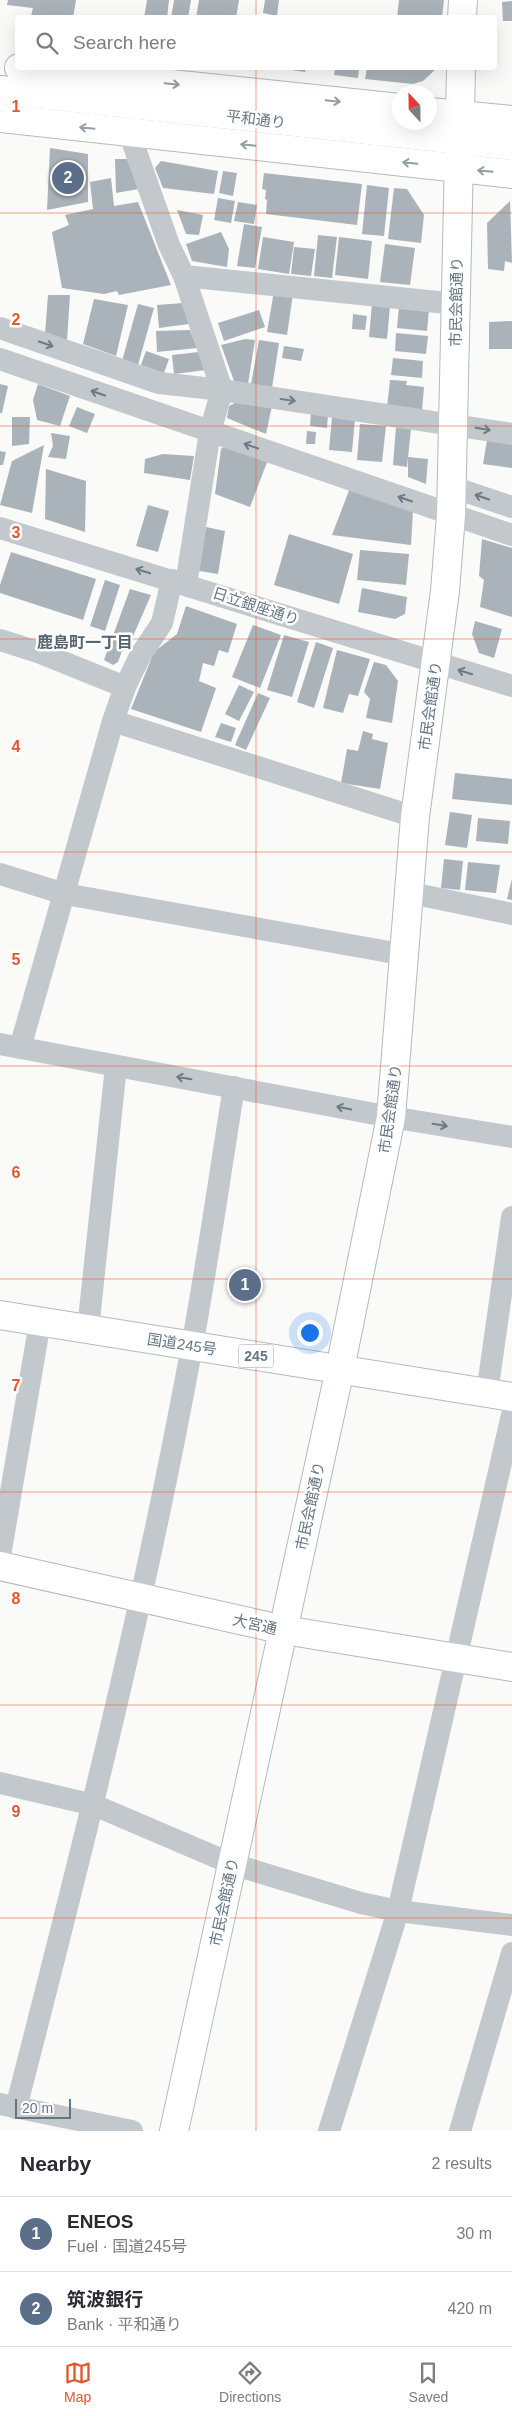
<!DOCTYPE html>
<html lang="en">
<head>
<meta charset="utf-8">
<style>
  :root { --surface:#fff; --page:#f7f7f7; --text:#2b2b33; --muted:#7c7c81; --line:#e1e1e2; --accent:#e4572e }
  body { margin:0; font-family:Arial,"Noto Sans JP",sans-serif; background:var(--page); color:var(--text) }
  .compass { position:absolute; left:392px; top:85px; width:45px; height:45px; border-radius:50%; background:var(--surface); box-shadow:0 5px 20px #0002; rotate:338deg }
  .scale { position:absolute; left:15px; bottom:12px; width:56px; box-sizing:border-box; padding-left:5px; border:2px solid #657683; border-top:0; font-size:14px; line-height:18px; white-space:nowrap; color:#657683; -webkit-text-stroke:4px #fff; paint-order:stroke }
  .you { position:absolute; left:309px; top:1332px; width:18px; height:18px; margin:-12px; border:4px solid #fff; border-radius:50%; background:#1a73e8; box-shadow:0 0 0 8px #1a73e833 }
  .badge { display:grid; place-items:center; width:32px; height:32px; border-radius:50%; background:var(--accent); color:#fff; font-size:16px; font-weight:700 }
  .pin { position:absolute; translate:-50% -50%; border:2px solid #fff; box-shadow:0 1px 5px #0006 }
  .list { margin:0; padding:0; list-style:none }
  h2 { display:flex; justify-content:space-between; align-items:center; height:65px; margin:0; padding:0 20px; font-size:21px }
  h2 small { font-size:16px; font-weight:400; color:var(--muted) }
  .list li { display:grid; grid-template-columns:32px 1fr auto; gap:15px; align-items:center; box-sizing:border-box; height:75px; padding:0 20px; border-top:1px solid var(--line) }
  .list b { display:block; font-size:19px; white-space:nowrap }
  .list p { margin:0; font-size:16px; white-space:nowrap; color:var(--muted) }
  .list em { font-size:16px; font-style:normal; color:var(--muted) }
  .icon { flex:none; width:28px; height:28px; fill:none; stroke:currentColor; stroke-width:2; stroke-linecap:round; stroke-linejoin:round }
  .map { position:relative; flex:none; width:512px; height:2131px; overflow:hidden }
  .search { position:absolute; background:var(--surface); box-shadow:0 5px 20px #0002; left:15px; right:15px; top:15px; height:55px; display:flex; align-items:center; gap:12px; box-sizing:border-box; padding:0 18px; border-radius:5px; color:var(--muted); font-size:19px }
  .sheet { height:215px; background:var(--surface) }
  nav { display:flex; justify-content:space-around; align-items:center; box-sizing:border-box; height:70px; border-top:1px solid var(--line); background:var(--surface); font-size:14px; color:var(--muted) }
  nav a { display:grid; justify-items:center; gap:2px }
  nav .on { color:var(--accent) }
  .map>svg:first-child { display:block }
  .building { fill:#aab3b9 }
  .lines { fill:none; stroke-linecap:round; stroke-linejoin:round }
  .secondary-casing { stroke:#b3babf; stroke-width:30 }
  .highway-casing { stroke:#b4b9bd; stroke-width:30 }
  .street { stroke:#c3c8cc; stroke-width:22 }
  .secondary { stroke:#fff; stroke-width:28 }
  .highway { stroke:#fff; stroke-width:28 }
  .oneway { stroke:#939fa8 }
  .oneway2 { stroke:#6a7a87 }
  .grid { fill:none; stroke:#e4572e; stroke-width:1; stroke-opacity:0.55 }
  .labels { text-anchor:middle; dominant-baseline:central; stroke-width:5; stroke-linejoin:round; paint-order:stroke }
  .shield { fill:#fff; stroke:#939fa8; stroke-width:1 }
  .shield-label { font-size:14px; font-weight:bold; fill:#657683 }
  .street-label { font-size:15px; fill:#657683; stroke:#fff }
  .neighbourhood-label { font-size:16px; font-weight:bold; fill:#57646e; stroke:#fff }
  .grid-label { font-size:16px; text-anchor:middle; font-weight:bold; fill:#e4572e; stroke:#fff; stroke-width:5; stroke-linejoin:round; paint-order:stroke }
</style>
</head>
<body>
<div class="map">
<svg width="512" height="2131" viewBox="0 0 512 2131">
  <rect width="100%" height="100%" fill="#fafaf8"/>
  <g class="building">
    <path d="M8,0h68l-3,18 -42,-2 2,-8 -26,-3z"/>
    <path d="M147,0h22l-2,18h-23z"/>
    <path d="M174,0h17l-3,18h-17z"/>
    <path d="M199,0h40l-3,18h-40z"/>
    <path d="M265,0h14l-2,16 -14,-3z"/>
    <path d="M399,0h45l-2,18h-45z"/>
    <path d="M512,1v20h-9l-1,-19z"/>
    <path d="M278,68h28l-1,4z"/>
    <path d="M335,68h24l-1,10 -24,-3z"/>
    <path d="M367,68h70l-14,13 -10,3 -48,-5z"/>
    <path d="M50,148l38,6v48l-41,8z"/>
    <path d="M115,159h12l12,30 -23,4z"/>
    <path d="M161,161l57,10 -4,23 -51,-6 -8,-20z"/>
    <path d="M223,171l14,2 -4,23 -14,-3z"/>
    <path d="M264,173l98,11 -5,41 -91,-11 1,-14 -2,-1 1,-9 -4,-1z"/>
    <path d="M111,178l3,28 24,-4 33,83 -52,10 -2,-4 -13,3 -42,-6 -10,-56 17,-7 -4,-10 28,-6 -3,-27z"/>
    <path d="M367,185l22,3 -5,48 -22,-2z"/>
    <path d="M394,188l13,1 17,26 -3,28 -33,-4z"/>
    <path d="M218,198l17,3 -4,22 -17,-3z"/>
    <path d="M510,201l2,62 -7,-2 -1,10 -16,-2 -1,-46z"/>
    <path d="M238,202l19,3 -3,19 -20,-3z"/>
    <path d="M177,210l26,5 -4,20 -13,-1z"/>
    <path d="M244,224l18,3 -7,41 -18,-2z"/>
    <path d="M221,232l8,17 -2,18 -35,-6 -6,-17z"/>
    <path d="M318,235l19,2 -5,41 -18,-2z"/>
    <path d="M263,237l31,5 -5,32 -31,-5z"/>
    <path d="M339,237l33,4 -4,38 -33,-4z"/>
    <path d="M385,244l30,4 -5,37 -30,-3z"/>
    <path d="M294,247l21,2 -4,27 -20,-2z"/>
    <path d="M274,291l19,3 -6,41 -20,-3z"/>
    <path d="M48,295h22l-3,46 -22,-7z"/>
    <path d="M94,299l34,6 -12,51 -33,-12z"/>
    <path d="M183,303l6,21 -30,4 -2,-23z"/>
    <path d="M138,304l16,4 -16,57 -16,-4z"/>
    <path d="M372,304l18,2 -3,33 -18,-2z"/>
    <path d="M399,306l30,3 -2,22 -30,-3z"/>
    <path d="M259,310l6,17 -41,14 -6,-18z"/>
    <path d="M353,314l14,2 -2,14 -13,-1z"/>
    <path d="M512,321v28h-23v-27z"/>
    <path d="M190,330l7,18 -40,4 -1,-21z"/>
    <path d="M396,333l32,3 -2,18 -31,-3z"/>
    <path d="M245,339l10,1 -7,44 -14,-3 -13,-36z"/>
    <path d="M259,340l20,3 -7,45 -21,-4z"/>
    <path d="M284,346l20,3 -3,12 -19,-3z"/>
    <path d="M146,351l23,8 -5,14 -23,-8z"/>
    <path d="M199,352l7,18 -32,4 -2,-19z"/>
    <path d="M393,358l30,3 -1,17 -31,-3z"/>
    <path d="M390,380l17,1 -1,4 18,2 -2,24 -35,-4z"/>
    <path d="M0,384l8,2 -6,27h-2z"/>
    <path d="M38,384l32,12 -10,30 -23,-6 -4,-20z"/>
    <path d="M237,402l35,4 -6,28 -39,-16 2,-12z"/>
    <path d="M77,407l18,7 -8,19 -18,-7z"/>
    <path d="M311,412l17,2 -1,14 -17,-2z"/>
    <path d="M12,417h18l-1,27 -17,2z"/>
    <path d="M332,417l23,2 -3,33 -23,-2z"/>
    <path d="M360,424l26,2 -4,36 -25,-2z"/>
    <path d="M396,427l15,2 -4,38 -14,-2z"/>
    <path d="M307,431l9,1 -1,12h-9z"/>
    <path d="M51,433l19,3 -4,23 -18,-2 5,-11z"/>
    <path d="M487,440l25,3v25l-29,-4z"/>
    <path d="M227,444l42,13 -19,50 -35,-13 6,-45z"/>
    <path d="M44,445l-12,68 -32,-8 12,-44z"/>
    <path d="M0,451l6,1 -3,13h-3z"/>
    <path d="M163,454l31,2 -4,24 -46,-7 1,-14z"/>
    <path d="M408,457l20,2 -2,25 -18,-7z"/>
    <path d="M46,469l40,12 -1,51 -40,-13z"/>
    <path d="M350,488l63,23 -2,34 -79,-10z"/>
    <path d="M148,505l21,6 -11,41 -22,-6z"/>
    <path d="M206,527l19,4 -7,43 -19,-3z"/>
    <path d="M289,534l64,20 -14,50 -65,-19z"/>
    <path d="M482,539l30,9v69l-32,-10 4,-27 -5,-4z"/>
    <path d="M360,550l49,4 -3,31 -49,-5z"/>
    <path d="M11,552l85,27 -13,41 -83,-27v-8z"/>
    <path d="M105,580l15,5 -15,46 -15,-5z"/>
    <path d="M362,588l45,9 -2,17 -10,5 -37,-7z"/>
    <path d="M130,589l21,6 -24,55 -5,1 -4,11 -5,3 -9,-5z"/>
    <path d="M186,606l51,18 -9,29 -9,-3 -5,16 -11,-3 -4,18 17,7 -15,44 -70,-23 23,-57 23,-18z"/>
    <path d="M475,621l27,8 -8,29 -15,-5 -7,-19z"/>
    <path d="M253,625l28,10 -21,53 -28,-11z"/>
    <path d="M284,635l25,7 -17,55 -25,-7z"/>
    <path d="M316,642l17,6 -19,60 -17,-6z"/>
    <path d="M337,650l33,9 -12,37 -9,-2 -6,19 -20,-5z"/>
    <path d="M374,662l12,3 12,16 -6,42 -26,-5 4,-19 -6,-7z"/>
    <path d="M239,685l15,7 -15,29 -14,-7z"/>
    <path d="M258,693l12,5 -24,52 -11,-5z"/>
    <path d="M221,723l15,5 -5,14 -16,-5z"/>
    <path d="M363,731l10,3 -1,5 16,4 -8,46 -39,-6 6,-34 11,2z"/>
    <path d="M455,773l57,6v26l-60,-6z"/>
    <path d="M450,812l22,3 -5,33 -22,-3z"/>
    <path d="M478,818l32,3 -2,23 -32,-3z"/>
    <path d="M444,859l19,2 -3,29 -19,-2z"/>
    <path d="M468,862l32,3 -4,28 -31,-3z"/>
    <path d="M512,879v21l-5,-1z"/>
  </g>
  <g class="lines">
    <g class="secondary-casing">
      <g id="secondary">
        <path d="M462,18l1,-18"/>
        <path d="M19,68l381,40"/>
        <path d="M0,90l512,56"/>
        <path d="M430,112l82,8"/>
        <path d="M0,118l512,56"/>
        <path d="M0,1566l284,64 228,37"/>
        <path d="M174,2131l166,-762 51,-252 24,-300 30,-226 6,-76 10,-447"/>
      </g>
    </g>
    <g class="highway-casing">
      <path id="highway" d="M0,1315l512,82"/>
    </g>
    <g class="street">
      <path d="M129,118v14l40,113 15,31 38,114 -12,42 -24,152"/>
      <path d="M184,276l273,28"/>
      <path d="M0,328l159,55 63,7 290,44"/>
      <path d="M0,359l512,176"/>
      <path d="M452,487l60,20"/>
      <path d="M0,528l512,158"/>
      <path d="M0,640l38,12 87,35 -12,34 302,96"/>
      <path d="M125,687l15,-31 22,-33 10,-43"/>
      <path d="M0,874l65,20 341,61"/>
      <path d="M411,893l101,21"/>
      <path d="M0,1044l391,73 121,20"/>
      <path d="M20,1048l93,-327"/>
      <path d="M88,1329l28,-263"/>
      <path d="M487,1393l25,-176"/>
      <path d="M0,1556l40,-234"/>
      <path d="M0,1783l94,22 138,59 129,39 37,8 114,14"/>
      <path d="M0,2104l132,27"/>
      <path d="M16,2108c65,-253 129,-505 176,-762 16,-86 28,-173 42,-259"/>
      <path d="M329,2131l69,-220 114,-496"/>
      <path d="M460,2131l52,-178"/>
    </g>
    <use href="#secondary" class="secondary"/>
    <use href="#highway" class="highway"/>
  </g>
  <defs><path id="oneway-shaft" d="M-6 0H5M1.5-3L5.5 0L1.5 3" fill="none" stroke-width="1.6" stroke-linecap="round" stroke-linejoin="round" transform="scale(1.25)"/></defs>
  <g class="oneway">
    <use href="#oneway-shaft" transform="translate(172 84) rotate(6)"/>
    <use href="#oneway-shaft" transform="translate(333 101) rotate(6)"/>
    <use href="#oneway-shaft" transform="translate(87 128) rotate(-174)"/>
    <use href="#oneway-shaft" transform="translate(248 145) rotate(-174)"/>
    <use href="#oneway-shaft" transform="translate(410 163) rotate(-174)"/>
    <use href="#oneway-shaft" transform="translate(485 171) rotate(-174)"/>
  </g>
  <g class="oneway2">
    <use href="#oneway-shaft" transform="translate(46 344) rotate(19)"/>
    <use href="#oneway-shaft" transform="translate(98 393) rotate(-161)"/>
    <use href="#oneway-shaft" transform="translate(288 400) rotate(8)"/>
    <use href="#oneway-shaft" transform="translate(483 429) rotate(10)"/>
    <use href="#oneway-shaft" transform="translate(251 446) rotate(-161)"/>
    <use href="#oneway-shaft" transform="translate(482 497) rotate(-161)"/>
    <use href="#oneway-shaft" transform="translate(405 499) rotate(-161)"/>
    <use href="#oneway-shaft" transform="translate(143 571) rotate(-163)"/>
    <use href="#oneway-shaft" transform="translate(465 672) rotate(-163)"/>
    <use href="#oneway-shaft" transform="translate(184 1078) rotate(-170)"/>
    <use href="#oneway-shaft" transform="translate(344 1108) rotate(-169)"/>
    <use href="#oneway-shaft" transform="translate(440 1125) rotate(9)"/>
  </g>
  <path class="grid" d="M256,0v18M256,68v2063M0,213h512M0,426h512M0,639h512M0,852h512M0,1066h512M0,1279h512M0,1492h512M0,1705h512M0,1918h512"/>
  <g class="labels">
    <rect class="shield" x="238.5" y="1344.5" width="35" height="23" rx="4"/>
    <g class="shield-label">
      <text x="256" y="1356">245</text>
    </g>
    <g class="street-label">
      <text transform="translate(256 119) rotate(7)">平和通り</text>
      <text transform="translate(456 302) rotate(-89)">市民会館通り</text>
      <text transform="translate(256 606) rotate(18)">日立銀座通り</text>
      <text transform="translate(430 706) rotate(-82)">市民会館通り</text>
      <text transform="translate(390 1109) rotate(-82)">市民会館通り</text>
      <text transform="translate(182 1344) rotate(9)">国道245号</text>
      <text transform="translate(310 1506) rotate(-78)">市民会館通り</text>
      <text transform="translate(255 1624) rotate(13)">大宮通</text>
      <text transform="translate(224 1902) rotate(-78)">市民会館通り</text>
    </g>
    <g class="neighbourhood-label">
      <text x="85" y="642">鹿島町一丁目</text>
    </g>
  </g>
  <g class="grid-label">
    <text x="16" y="112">1</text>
    <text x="16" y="325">2</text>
    <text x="16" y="538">3</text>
    <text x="16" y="752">4</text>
    <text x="16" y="965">5</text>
    <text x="16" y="1178">6</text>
    <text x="16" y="1391">7</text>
    <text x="16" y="1604">8</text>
    <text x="16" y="1817">9</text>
  </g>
</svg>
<svg class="compass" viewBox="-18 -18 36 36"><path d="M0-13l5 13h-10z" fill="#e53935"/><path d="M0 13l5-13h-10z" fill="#7c7c81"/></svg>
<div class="scale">20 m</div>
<div class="you"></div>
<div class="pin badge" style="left:245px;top:1285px;background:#5c6f8a">1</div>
<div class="pin badge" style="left:68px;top:178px;background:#5c6f8a">2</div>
<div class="search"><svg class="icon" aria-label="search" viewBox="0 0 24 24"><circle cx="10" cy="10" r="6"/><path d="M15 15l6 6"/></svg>Search here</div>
</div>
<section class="sheet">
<h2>Nearby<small>2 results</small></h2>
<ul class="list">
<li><span class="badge" style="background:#5c6f8a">1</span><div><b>ENEOS</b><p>Fuel · 国道245号</p></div><em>30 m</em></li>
<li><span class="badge" style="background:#5c6f8a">2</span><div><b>筑波銀行</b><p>Bank · 平和通り</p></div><em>420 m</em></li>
</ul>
</section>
<nav>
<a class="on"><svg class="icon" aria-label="map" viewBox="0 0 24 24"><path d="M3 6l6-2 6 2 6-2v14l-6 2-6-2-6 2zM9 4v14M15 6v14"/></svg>Map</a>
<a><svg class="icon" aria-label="directions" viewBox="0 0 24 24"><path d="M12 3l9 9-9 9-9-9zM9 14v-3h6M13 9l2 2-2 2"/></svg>Directions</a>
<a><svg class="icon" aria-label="saved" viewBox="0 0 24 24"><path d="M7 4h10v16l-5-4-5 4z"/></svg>Saved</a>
</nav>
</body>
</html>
